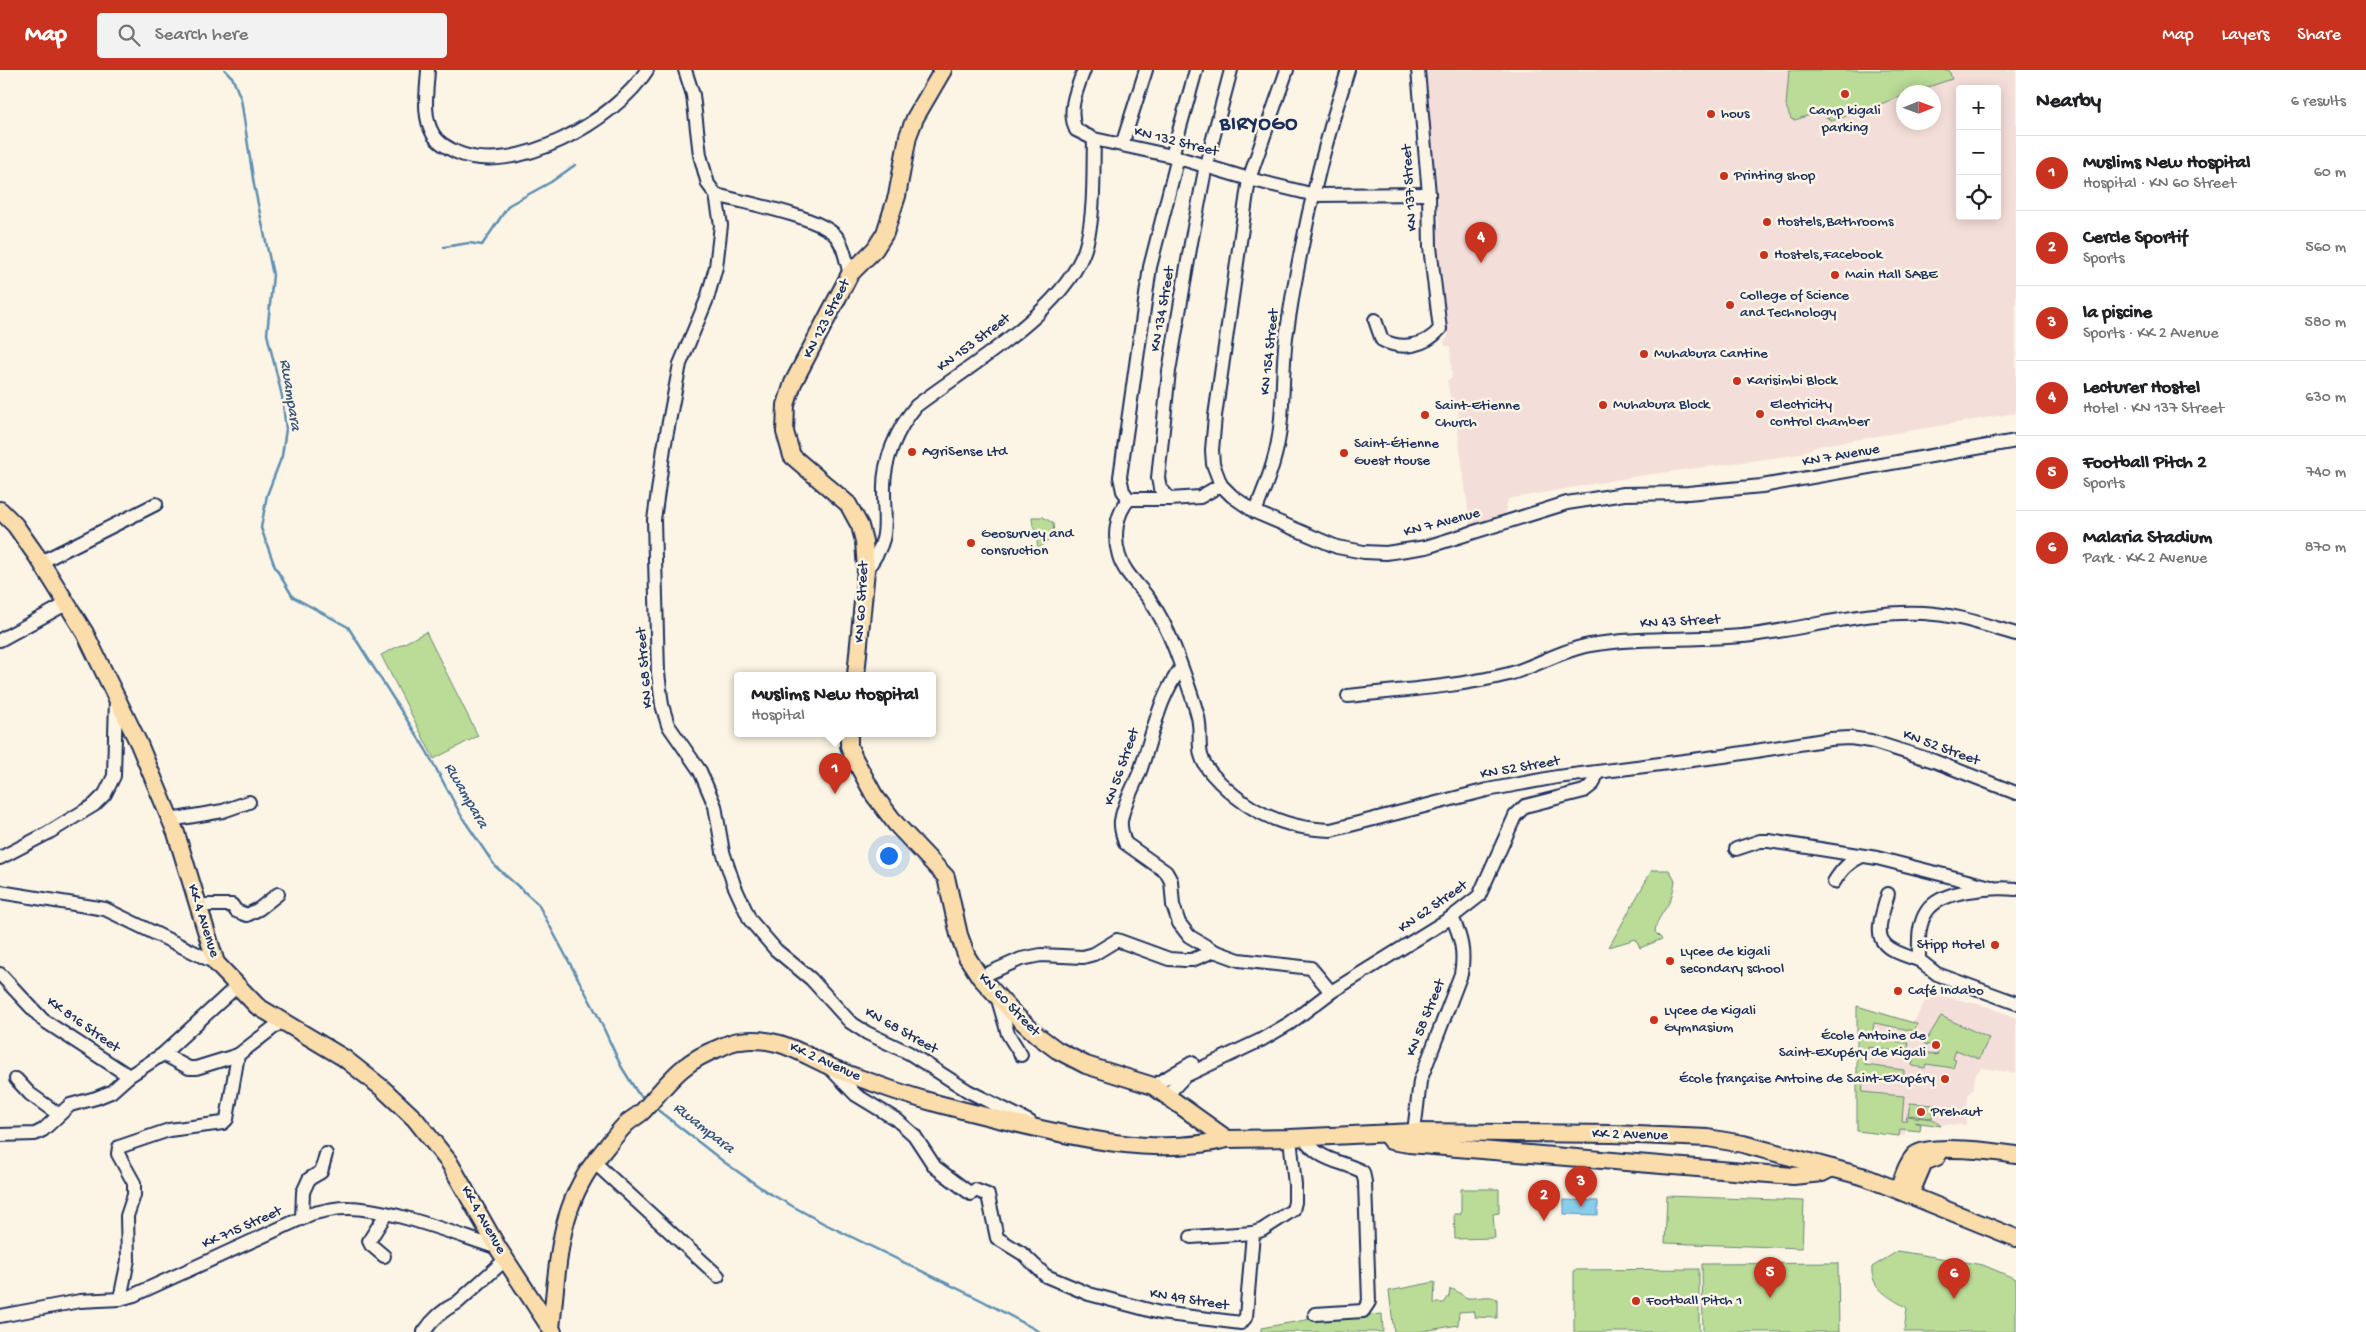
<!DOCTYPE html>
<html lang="en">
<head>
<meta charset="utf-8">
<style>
  :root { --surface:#fff; --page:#f2f2f2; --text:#202124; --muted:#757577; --line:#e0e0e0; --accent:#c8321e }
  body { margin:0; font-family:"Gochi Hand",sans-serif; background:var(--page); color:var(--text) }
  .controls { position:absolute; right:15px; top:15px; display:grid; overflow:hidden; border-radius:5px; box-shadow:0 2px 12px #0003 }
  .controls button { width:45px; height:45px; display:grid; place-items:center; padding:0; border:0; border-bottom:1px solid var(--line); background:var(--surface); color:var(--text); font:25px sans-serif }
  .compass { position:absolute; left:1896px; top:15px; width:45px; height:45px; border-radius:50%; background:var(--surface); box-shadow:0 2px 12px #0003; rotate:89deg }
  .you { position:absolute; left:888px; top:785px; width:18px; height:18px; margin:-12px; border:4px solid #fff; border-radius:50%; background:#1a73e8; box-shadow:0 0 0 8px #1a73e833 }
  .badge { display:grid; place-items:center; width:32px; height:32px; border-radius:50%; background:var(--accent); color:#fff; font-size:16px; font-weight:700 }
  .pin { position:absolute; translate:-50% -41px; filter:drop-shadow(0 1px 2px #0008) }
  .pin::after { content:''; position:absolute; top:26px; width:18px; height:15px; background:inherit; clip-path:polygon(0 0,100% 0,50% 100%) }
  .popup { position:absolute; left:734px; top:602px; width:202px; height:65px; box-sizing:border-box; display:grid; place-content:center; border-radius:5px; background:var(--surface); filter:drop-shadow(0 1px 4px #0005); font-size:16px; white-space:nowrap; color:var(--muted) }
  .popup b { font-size:19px; color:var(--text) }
  .popup::after { content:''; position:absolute; left:50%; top:100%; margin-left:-10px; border:10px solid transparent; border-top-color:var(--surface) }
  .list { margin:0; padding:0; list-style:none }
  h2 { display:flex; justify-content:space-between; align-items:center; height:65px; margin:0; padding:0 20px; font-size:21px }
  h2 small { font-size:16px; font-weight:400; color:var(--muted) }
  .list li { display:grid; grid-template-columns:32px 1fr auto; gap:15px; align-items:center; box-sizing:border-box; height:75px; padding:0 20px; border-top:1px solid var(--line) }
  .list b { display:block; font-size:19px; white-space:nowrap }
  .list p { margin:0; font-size:16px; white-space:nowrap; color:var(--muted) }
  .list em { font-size:16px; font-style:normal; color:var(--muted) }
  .icon { flex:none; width:28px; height:28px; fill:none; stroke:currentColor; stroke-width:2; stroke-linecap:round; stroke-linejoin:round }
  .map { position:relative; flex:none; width:2016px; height:1262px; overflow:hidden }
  header { display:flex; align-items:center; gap:30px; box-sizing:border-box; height:70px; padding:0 25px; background:var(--accent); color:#fff }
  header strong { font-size:24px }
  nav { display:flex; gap:28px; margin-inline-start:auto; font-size:18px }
  .search { width:350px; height:45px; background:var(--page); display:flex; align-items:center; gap:12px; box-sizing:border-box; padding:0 18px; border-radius:5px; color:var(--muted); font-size:19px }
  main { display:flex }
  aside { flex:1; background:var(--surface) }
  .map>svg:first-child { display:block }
  .built { fill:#f4ded9; fill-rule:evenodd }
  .green { fill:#badc96; stroke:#6a867a }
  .water { fill:#89cdea; stroke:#5d8eb2 }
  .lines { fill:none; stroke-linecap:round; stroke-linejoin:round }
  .stream { stroke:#5d8eb2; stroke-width:2.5 }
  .minor-casing { stroke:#1b2f5e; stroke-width:16 }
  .major-casing { stroke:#1b2f5e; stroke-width:20 }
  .minor { stroke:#fcf5e5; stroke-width:12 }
  .major { stroke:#fbddab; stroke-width:16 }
  .poi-dot { fill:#c8321e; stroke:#fcf5e5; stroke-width:2 }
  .labels { text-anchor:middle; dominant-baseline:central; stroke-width:5; stroke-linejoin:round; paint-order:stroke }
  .poi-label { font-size:15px; fill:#1b2f5e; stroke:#fcf5e5; text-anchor:start }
  .street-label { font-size:15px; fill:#1b2f5e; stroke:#fcf5e5 }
  .water-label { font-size:16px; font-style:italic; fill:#365681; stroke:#fcf5e5 }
  .district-label { font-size:20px; font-weight:bold; letter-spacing:1px; fill:#1b2f5e; stroke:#fcf5e5 }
</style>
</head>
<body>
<header>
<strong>Map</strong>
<div class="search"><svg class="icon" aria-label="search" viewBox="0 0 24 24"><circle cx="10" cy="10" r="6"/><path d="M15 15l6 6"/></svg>Search here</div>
<nav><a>Map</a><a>Layers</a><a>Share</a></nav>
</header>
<main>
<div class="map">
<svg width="2016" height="1262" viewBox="0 0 2016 1262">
  <rect width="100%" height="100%" fill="#fcf5e5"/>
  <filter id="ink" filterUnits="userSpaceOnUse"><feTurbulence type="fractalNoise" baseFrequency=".02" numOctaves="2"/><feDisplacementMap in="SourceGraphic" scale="10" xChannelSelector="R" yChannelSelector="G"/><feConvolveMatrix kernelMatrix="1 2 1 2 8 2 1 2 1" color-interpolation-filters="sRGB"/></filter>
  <g filter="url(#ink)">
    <g class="built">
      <path d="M1426,0h590v343l-198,33 -23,9 -157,21 -130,23 -4,18 -34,9 -14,-109h3l-2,-11 -5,1 -5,-27 5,-2 -2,-32h-5l-1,-5 4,-4 -6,-65h-3l-3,-45h4zM1960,19h37v127h-37zM1904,22h30v30h-30z"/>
      <path d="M1929,923l57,13 30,12v55l-35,-5 -6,8 -1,12 -6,7 -2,30 -21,-1 -4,2 -20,-2 -1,7 -14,-1 -2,6 -47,-5v-125l57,16z"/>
    </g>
    <g class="green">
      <path d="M1789,0h160l3,9 -39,13h-9l-1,4 -71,25 -13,-9 -24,8 -4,-1 -5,-13z"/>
      <path d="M1032,447h11l10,6 1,12 -17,15c2,-13 -5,-21 -5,-33z"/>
      <path d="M426,562l52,104 -44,23 -53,-104z"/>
      <path d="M1652,800h17l6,11c-1,5 -2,12 -4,17 -4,11 -15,20 -16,34l7,7 -22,9 -4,-9 -27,8z"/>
      <path d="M1857,936l60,18 -2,7 -41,-8 -2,15 37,5 -2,10 -39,-6 -3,18 39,5v9l-40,-3 -2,16 42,4 -2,25h4l1,-5 26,3 8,7 -27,-4 7,2 -1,7 -20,-2 -1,7 -42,-5z"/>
      <path d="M1941,946l48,22 -10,21 -23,-9 -3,9 3,1 -3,8 -27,-4 -1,4 -13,-2 3,-16 22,5 2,-8 -15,-3z"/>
      <path d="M1910,1033l24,2 -2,13 -24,-3z"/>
      <path d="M1461,1119h38v24l-6,1 2,24 -40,1 -1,-25h7z"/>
      <path d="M1667,1126l137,5 -2,47 -137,-5z"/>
      <path d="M1898,1181l85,14 33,14v53h-112l3,-24c-16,-10 -37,-19 -35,-41z"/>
      <path d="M1838,1193l1,69h-136l-1,-68z"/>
      <path d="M1699,1199v63h-125v-62z"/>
      <path d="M1435,1212l-1,21h10l5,-7 1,-7c7,0 11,7 18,9 10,1 20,-4 29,1v19l-22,-1 -2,-6 -14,1 -1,13 -40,7h-24l-5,-41z"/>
      <path d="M1382,1244l1,18h-122v-4l50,-9z"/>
    </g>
    <path class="water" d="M1564,1130l34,1v14l-34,-1z"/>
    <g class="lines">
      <g class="stream">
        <path d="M225,0l7,7 9,22 13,86 19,90 -6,59 15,62 4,33 -4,27 -15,39 -6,33 14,39 18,30 55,30 78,123 36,67 33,49 43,38 59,110 24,52 16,26 9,8"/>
        <path d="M444,177l25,-4 13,2 27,-40 42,-23 24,-17"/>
        <path d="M654,1037l70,55 43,30 56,31 160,78 57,31"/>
      </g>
      <g class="minor-casing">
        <g id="minor">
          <path d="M428,0c-1,20 -6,46 5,64 5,9 14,13 23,18 58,26 160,-32 191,-82"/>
          <path d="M685,0l8,25 7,60 8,29 8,11 5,30 -5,42 -9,32 -27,65 -16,84 -10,72 4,153 4,32 6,20 32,46 15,35 8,46 11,33 16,35 26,30 35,29 39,43 17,11 42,20 59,38 62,31"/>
          <path d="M1084,0c-7,19 -17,40 -8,60l18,9 78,17 77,23 66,16 114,-1"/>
          <path d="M1287,0l-38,109 -34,237 -3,34 1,14 8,21 11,11 23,16 82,35 27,5 22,1 40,-6 141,-44 57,-9 64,-1 74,-7 254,-45"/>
          <path d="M1122,75l24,-75"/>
          <path d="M1172,86l24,-86"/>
          <path d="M716,125c29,8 97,20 118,39 10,9 12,28 16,40"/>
          <path d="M1375,250l7,20c19,10 43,7 58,-11l-10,-82 -1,-53 -11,-124"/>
          <path d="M1221,415l-21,12 -30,2 -10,-11 -2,-10 11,-107 22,-128 15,-78 25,-95"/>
          <path d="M1129,429l-6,-8 -3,-14 30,-210 28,-110"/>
          <path d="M1170,429h-41c-13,15 -16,37 -10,57 5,17 20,29 30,43 11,15 19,32 26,50 8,22 17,45 23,68 5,23 -5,36 14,57 31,35 71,55 119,56l156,-40 70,-13 167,-21 106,-17 20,-1 21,3 63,20 82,32"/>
          <path d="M1255,442c10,-25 20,-49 24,-76 5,-33 3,-66 7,-99 13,-90 34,-180 62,-267"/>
          <path d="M41,492l115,-58"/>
          <path d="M866,500c25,-32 18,-43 18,-79 -1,-31 13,-62 32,-85 51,-39 156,-99 171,-164 8,-33 6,-70 7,-103"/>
          <path d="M0,570l66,-36"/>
          <path d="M1181,598c-23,31 -28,67 -41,103 -6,16 -17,33 -19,50 -1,8 2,15 4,22l41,29 5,9 2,24 6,18 10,13 25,15 25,9 72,8 20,24"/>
          <path d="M1348,626c53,-6 109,-9 161,-22 28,-8 52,-24 81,-29 53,-9 109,-4 162,-10 57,-7 115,-25 172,-22 35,2 60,12 92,21"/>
          <path d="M170,750l53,-9 26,-9"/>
          <path d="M1736,779l24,-8h9l108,17 114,29"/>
          <path d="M0,788l48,-25 46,-28 11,-11 9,-18 2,-78"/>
          <path d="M1834,812c8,-13 15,-20 28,-26"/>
          <path d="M2016,819c-23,-2 -74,0 -89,22 -10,15 -8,32 -8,49l18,14 79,29"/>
          <path d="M0,822l105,17 111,54"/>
          <path d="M1888,824c-13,43 -16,52 31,66"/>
          <path d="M198,835h34l4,6 11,4 12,-6 19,-15"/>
          <path d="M0,904l43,46 86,56"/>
          <path d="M980,907l41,-18 20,-4 42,2 11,-3 23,-14 52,19 16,1h7l22,-9"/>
          <path d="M997,926l11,38 13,21"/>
          <path d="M163,984l26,14h7l42,-13"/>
          <path d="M829,997l27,28 41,25 17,15 21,32 36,27"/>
          <path d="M16,1009l14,15 28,20"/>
          <path d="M1153,1016l39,-23"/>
          <path d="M1167,1025l18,-19 76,-36 29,-17 41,-31 121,-75 27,-21 36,-80 10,-10 59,-15 9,-7 4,-11"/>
          <path d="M1414,1062l6,-51 41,-107c4,-22 0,-37 -9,-57"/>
          <path d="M0,1065l35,-1 8,-4 27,-25 26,-7 15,-6 18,-16 34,-22 74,-68"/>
          <path d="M1304,1068c16,24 36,22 59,34l2,10 4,120 -6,9 -48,3"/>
          <path d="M594,1092l124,114"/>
          <path d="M975,1120l13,5 9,43 26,16 23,22 43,18 71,19 81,10 5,-6 7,-84 9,-3 31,-20 2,-8v-17l-5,-47"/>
          <path d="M302,1149l1,-27 6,-13 12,-7 5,-18"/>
          <path d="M1191,1167l62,-4"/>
          <path d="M384,1186l-13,-11 -2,-4 17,-27"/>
          <path d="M120,1229l8,-39 -1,-44 7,-21v-12l-16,-29 1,-7 50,-17 54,-7 4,-4 11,-64 44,-34"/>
          <path d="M0,1246l80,-15 40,-2 14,-4 177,-81c12,-3 25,-7 38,-6 43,1 106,26 149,40"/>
          <path d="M424,1262c8,-12 20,-23 33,-29l48,-43"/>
        </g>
      </g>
      <g class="major-casing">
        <g id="major">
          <path d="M0,440l15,15 26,37 44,71 54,111 37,89 40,130 41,43 87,52 38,30 33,31 34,43 49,86 55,84"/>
          <path d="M856,605l10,-105 -2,-29 -4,-15 -12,-22 -56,-48 -7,-24 1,-27 7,-22 57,-109 25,-25 10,-16 12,-37 11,-60 7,-18 28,-48"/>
          <path d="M849,663v13l5,12 20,37 22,29 50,53 13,58 8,22 13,20 32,35 26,24 19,14 29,15 67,21 74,53 63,-1 124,-6 199,2 95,4 35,6 122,33 151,61"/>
          <path d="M1387,1066l4,5 18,3 384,32 29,-3 10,-5"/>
          <path d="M1898,1120c5,-11 8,-26 17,-35 14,-12 82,-3 101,0"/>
          <path d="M1910,1125l14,-33 13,-5"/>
          <path d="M551,1258c7,-60 6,-117 44,-167 10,-12 20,-26 31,-37 5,-5 12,-8 17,-13 26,-29 38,-49 76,-63 7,-3 14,-7 21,-7 36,-5 57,10 87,24 15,8 33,13 49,19 40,15 81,25 122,35 72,17 155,39 229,20"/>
        </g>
      </g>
      <use href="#minor" class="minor"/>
      <use href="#major" class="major"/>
    </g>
  </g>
  <g class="poi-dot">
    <circle cx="1845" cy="24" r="5"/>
    <circle cx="1711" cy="44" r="5"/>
    <circle cx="1724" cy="106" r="5"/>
    <circle cx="1767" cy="152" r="5"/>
    <circle cx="1764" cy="185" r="5"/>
    <circle cx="1835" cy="205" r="5"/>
    <circle cx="1730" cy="235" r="5"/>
    <circle cx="1644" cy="284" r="5"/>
    <circle cx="1737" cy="311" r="5"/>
    <circle cx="1603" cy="335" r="5"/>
    <circle cx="1760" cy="344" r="5"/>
    <circle cx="1425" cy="345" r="5"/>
    <circle cx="912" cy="382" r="5"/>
    <circle cx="1344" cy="383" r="5"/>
    <circle cx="971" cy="473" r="5"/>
    <circle cx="1995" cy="875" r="5"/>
    <circle cx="1670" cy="891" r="5"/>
    <circle cx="1898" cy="921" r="5"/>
    <circle cx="1654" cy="950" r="5"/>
    <circle cx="1936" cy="975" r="5"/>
    <circle cx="1945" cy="1009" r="5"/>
    <circle cx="1921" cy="1042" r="5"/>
    <circle cx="1636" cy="1231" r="5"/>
  </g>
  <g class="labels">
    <g class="poi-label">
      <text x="1845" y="41" text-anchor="middle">Camp kigali<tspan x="1845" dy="17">parking</tspan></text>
      <text x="1721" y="44">hous</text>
      <text x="1734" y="106">Printing shop</text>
      <text x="1777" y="152">Hostels,Bathrooms</text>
      <text x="1774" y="185">Hostels,Facebook</text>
      <text x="1845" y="205">Main Hall SABE</text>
      <text x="1740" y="226">College of Science<tspan x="1740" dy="17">and Technology</tspan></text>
      <text x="1654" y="284">Muhabura Cantine</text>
      <text x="1747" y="311">Karisimbi Block</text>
      <text x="1613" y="335">Muhabura Block</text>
      <text x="1770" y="335">Electricity<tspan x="1770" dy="17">control chamber</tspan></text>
      <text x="1435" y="336">Saint-Etienne<tspan x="1435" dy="17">Church</tspan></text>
      <text x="1354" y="374">Saint-Étienne<tspan x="1354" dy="17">Guest House</tspan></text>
      <text x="922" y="382">AgriSense Ltd</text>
      <text x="981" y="464">Geosurvey and<tspan x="981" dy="17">consruction</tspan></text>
      <text x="1985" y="875" text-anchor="end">Stipp Hotel</text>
      <text x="1680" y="882">Lycee de kigali<tspan x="1680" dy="17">secondary school</tspan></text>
      <text x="1908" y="921">Café Indabo</text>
      <text x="1664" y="941">Lycee de Kigali<tspan x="1664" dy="17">Gymnasium</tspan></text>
      <text x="1926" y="966" text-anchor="end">École Antoine de<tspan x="1926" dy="17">Saint-Exupéry de Kigali</tspan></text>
      <text x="1935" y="1009" text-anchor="end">École française Antoine de Saint-Exupéry</text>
      <text x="1931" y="1042">Prehaut</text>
      <text x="1646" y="1231">Football Pitch 1</text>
    </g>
    <g class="street-label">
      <text transform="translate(1176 72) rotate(14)">KN 132 Street</text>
      <text transform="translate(1410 118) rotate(-94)">KN 137 Street</text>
      <text transform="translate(1163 239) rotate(-80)">KN 134 Street</text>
      <text transform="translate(827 249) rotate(-63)">KN 123 Street</text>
      <text transform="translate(974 273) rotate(-37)">KN 153 Street</text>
      <text transform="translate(1270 282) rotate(-84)">KN 154 Street</text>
      <text transform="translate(1841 386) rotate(-10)">KN 7 Avenue</text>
      <text transform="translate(1442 453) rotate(-15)">KN 7 Avenue</text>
      <text transform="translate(862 532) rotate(-87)">KN 60 Street</text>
      <text transform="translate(1680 552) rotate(-3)">KN 43 Street</text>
      <text transform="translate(645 598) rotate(-95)">KN 68 Street</text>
      <text transform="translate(1941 678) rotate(20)">KN 52 Street</text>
      <text transform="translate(1122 697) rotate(-71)">KN 56 Street</text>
      <text transform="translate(1520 698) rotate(-10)">KN 52 Street</text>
      <text transform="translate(1433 837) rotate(-35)">KN 62 Street</text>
      <text transform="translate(203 851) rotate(72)">KK 4 Avenue</text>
      <text transform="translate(1009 935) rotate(46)">KN 60 Street</text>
      <text transform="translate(1426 948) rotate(-68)">KN 58 Street</text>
      <text transform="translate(83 955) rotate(35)">KK 816 Street</text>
      <text transform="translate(901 961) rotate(29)">KN 68 Street</text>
      <text transform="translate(825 992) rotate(24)">KK 2 Avenue</text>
      <text transform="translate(1630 1065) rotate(1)">KK 2 Avenue</text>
      <text transform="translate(483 1150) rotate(60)">KK 4 Avenue</text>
      <text transform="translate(242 1158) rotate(-24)">KK 715 Street</text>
      <text transform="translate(1189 1230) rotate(9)">KN 49 Street</text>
    </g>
    <g class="water-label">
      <text transform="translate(289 325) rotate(81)">Rwampara</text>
      <text transform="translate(465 726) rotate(60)">Rwampara</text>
      <text transform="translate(703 1059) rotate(38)">Rwampara</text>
    </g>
    <g class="district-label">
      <text x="1259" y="55">BIRYOGO</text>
    </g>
  </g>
</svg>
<div class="controls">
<button>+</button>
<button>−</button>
<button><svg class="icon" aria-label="locate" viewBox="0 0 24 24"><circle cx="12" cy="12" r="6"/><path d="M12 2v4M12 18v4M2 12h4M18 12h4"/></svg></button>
</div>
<svg class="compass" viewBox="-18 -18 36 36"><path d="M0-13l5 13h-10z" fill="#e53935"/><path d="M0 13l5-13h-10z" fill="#757577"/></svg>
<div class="you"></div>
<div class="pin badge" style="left:835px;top:724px">1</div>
<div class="popup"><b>Muslims New Hospital</b>Hospital</div>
<div class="pin badge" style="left:1544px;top:1151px">2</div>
<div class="pin badge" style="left:1581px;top:1137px">3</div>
<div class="pin badge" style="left:1481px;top:193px">4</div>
<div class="pin badge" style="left:1770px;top:1228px">5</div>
<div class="pin badge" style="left:1954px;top:1229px">6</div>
</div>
<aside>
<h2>Nearby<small>6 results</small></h2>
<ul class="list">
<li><span class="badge">1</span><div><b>Muslims New Hospital</b><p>Hospital · KN 60 Street</p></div><em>60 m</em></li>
<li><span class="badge">2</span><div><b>Cercle Sportif</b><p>Sports</p></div><em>560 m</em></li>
<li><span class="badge">3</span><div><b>la piscine</b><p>Sports · KK 2 Avenue</p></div><em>580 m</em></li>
<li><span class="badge">4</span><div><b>Lecturer Hostel</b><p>Hotel · KN 137 Street</p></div><em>630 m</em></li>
<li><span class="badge">5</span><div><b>Football Pitch 2</b><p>Sports</p></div><em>740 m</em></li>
<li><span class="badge">6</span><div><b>Malaria Stadium</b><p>Park · KK 2 Avenue</p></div><em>870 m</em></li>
</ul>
</aside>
</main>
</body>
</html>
